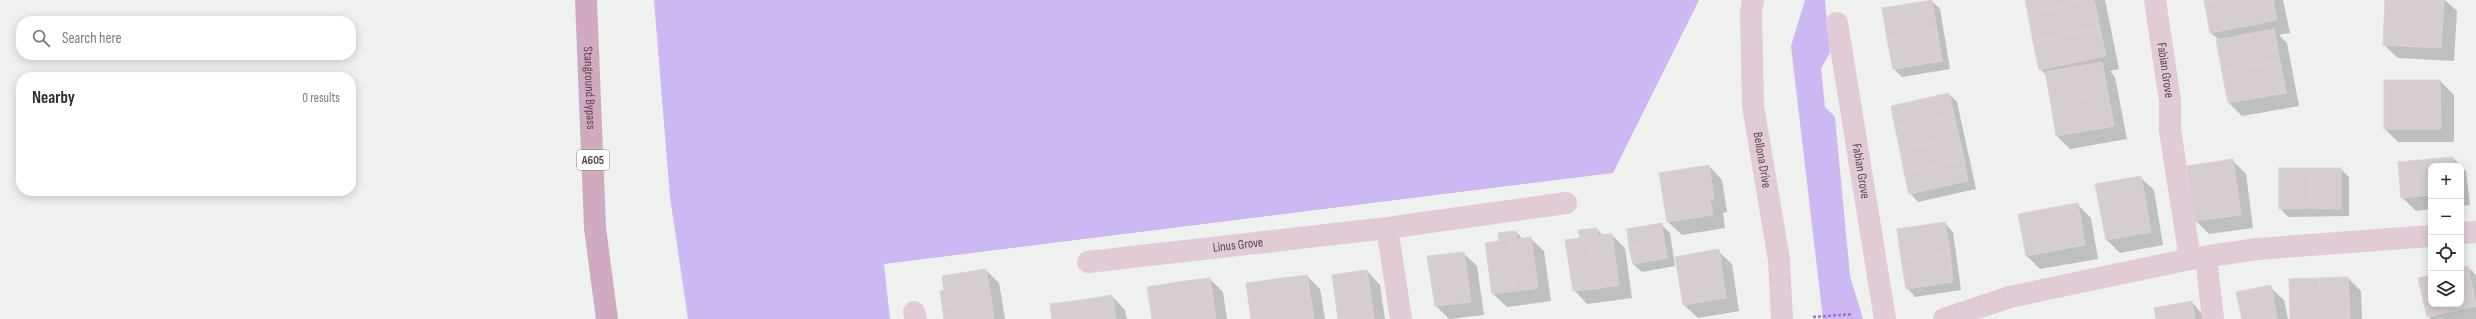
<!DOCTYPE html>
<html lang="en">
<head>
<meta charset="utf-8">
<style>
  :root { --surface:#fff; --page:#f7f7f7; --text:#2b2b33; --muted:#7c7c81; --line:#e1e1e2 }
  body { margin:0; font-family:"Sofia Sans Condensed",sans-serif; background:var(--page); color:var(--text) }
  .controls { position:absolute; right:12px; bottom:12px; display:grid; overflow:hidden; border-radius:8px; box-shadow:0 2px 10px #0003 }
  .controls button { width:36px; height:36px; display:grid; place-items:center; padding:0; border:0; border-bottom:1px solid var(--line); background:var(--surface); color:var(--text); font:20px sans-serif }
  .list { margin:0; padding:0; list-style:none }
  h2 { display:flex; justify-content:space-between; align-items:center; height:52px; margin:0; padding:0 16px; font-size:17px }
  h2 small { font-size:13px; font-weight:400; color:var(--muted) }
  .icon { flex:none; width:22px; height:22px; fill:none; stroke:currentColor; stroke-width:2; stroke-linecap:round; stroke-linejoin:round }
  .map { position:relative; flex:none; width:2476px; height:319px; overflow:hidden }
  .search { position:absolute; background:var(--surface); box-shadow:0 2px 10px #0003; left:16px; top:16px; width:340px; height:44px; display:flex; align-items:center; gap:10px; box-sizing:border-box; padding:0 14px; border-radius:16px; color:var(--muted); font-size:15px }
  .panel { position:absolute; background:var(--surface); box-shadow:0 2px 10px #0003; left:16px; top:72px; width:340px; height:124px; border-radius:16px }
  .map>svg:first-child { display:block }
  .green { fill:#ccb8f3 }
  .shadow { fill:#0003 }
  .building { fill:#d6cdd0; stroke:#dad2d5 }
  .lines { fill:none; stroke-linecap:round; stroke-linejoin:round }
  .path { stroke:#9c6dd4; stroke-width:2.5; stroke-dasharray:3 2; stroke-linecap:butt }
  .minor { stroke:#e0cbd7; stroke-width:22 }
  .major { stroke:#d0abc0; stroke-width:22 }
  .labels { text-anchor:middle; dominant-baseline:central; stroke-width:3; stroke-linejoin:round; paint-order:stroke }
  .shield { fill:#fff; stroke:#8e7d87; stroke-width:1 }
  .shield-label { font-size:12px; font-weight:bold; fill:#5d4553 }
  .street-label { font-size:13px; fill:#5d4553; stroke:#fff }
</style>
</head>
<body>
<div class="map">
<svg width="2476" height="319" viewBox="0 0 2476 319">
  <rect width="100%" height="100%" fill="#eef1ee"/>
  <g class="green">
    <path d="M654,0h1045l-86,173 -729,91 6,55h-202l-18,-122z"/>
    <path d="M1805,0h20l5,53 -9,15 4,39 10,10 15,159 13,43h-40l-32,-273z"/>
  </g>
  <g class="shadow">
    <path d="M2026,0h79l14,69 -9,2 5,6 12,62 -57,10 -13,-13 -11,-61 -6,-6z"/>
    <path d="M2205,0h78l7,33 -11,2 8,8 12,63 -57,10 -13,-13 -10,-63 -8,-7z"/>
    <path d="M2386,0h59l12,11 -3,50 -56,-3 -14,-13z"/>
    <path d="M1932,1l8,8 10,60 -48,8 -8,-8z"/>
    <path d="M2385,81h55l14,14v47h-56l-13,-13z"/>
    <path d="M1949,94l8,8 19,87 -58,13 -8,-9z"/>
    <path d="M2453,158l13,13 4,34 -9,1v-40h-30v43l-15,2 -14,-14 -3,-34z"/>
    <path d="M2232,160l14,14 7,54 -44,6 -13,-13 -8,-54z"/>
    <path d="M1709,166l13,14 5,32 -4,1 2,15 -43,7 -14,-13 -8,-48z"/>
    <path d="M2341,169l8,8v39l-61,1 -8,-9z"/>
    <path d="M2140,177l14,13 9,55 -43,8 -13,-13z"/>
    <path d="M2078,205l13,13 7,41 -58,10 -13,-13z"/>
    <path d="M1945,223l8,9 8,58 -46,7 -8,-9z"/>
    <path d="M1661,224l9,9 5,33 -33,6 -9,-8z"/>
    <path d="M1597,229l7,7 8,-1 13,13 7,50 -45,6 -13,-14 7,-51z"/>
    <path d="M1516,232l7,7 7,-1 14,13 7,50 -44,6 -14,-13 -7,-50 14,-2z"/>
    <path d="M1718,251l14,13 7,47 -41,7 -14,-13z"/>
    <path d="M1463,253l14,13 7,49 -35,4 -13,-13z"/>
    <path d="M2468,267l8,8v44h-46l-11,-41 12,-2v28h30v-36z"/>
    <path d="M986,270l13,13 6,36h-60z"/>
    <path d="M1367,271l13,14 5,34h-46z"/>
    <path d="M1307,276l13,13 5,30h-73z"/>
    <path d="M2348,278l13,13 1,28h-71z"/>
    <path d="M1210,279l13,13 4,27h-74z"/>
    <path d="M2270,287l14,13 4,19h-45z"/>
    <path d="M1112,296l13,14 2,9h-74z"/>
    <path d="M2192,302l14,17h-49z"/>
  </g>
  <g class="building">
    <path d="M1932,0l5,30 -50,9 -5,-31z"/>
    <path d="M2025,0h68l-65,14z"/>
    <path d="M2094,0l6,28 -67,14 -5,-28z"/>
    <path d="M2204,0h26l-25,5z"/>
    <path d="M2230,0h43l4,20 -67,13 -5,-28z"/>
    <path d="M2385,0h59l-3,48 -58,-3z"/>
    <path d="M2100,28l6,28 -67,14 -6,-28z"/>
    <path d="M2274,29l6,32 -58,11 -6,-32z"/>
    <path d="M1937,30l5,31 -49,8 -6,-30z"/>
    <path d="M2280,61l6,32 -58,10 -6,-31z"/>
    <path d="M2102,62l6,32 -57,10 -6,-32z"/>
    <path d="M2384,80h56l1,49h-57z"/>
    <path d="M1949,93l5,22 -59,13 -4,-22z"/>
    <path d="M2108,94l6,32 -58,10 -5,-32z"/>
    <path d="M1954,115l5,22 -59,13 -5,-22z"/>
    <path d="M1959,137l5,22 -60,13 -4,-22z"/>
    <path d="M2453,157l1,9h-23v29l-30,3 -3,-36z"/>
    <path d="M1964,159l4,22 -59,13 -5,-22z"/>
    <path d="M2233,159l8,56 -46,6 -8,-55z"/>
    <path d="M1709,165l5,34 -4,1 3,15 -46,7 -8,-49z"/>
    <path d="M2279,168h31v40l-31,1z"/>
    <path d="M2310,168h31v41l-31,-1z"/>
    <path d="M2141,176l10,56 -45,8 -11,-56z"/>
    <path d="M2078,203l7,42 -59,11 -8,-42z"/>
    <path d="M1945,222l5,30 -49,7 -4,-30z"/>
    <path d="M1662,223l2,18 -35,6 -2,-18z"/>
    <path d="M1597,228l1,7 14,-1 7,51 -24,4 -7,-60z"/>
    <path d="M1588,229l7,60 -22,2 -8,-51 15,-2 -2,-8z"/>
    <path d="M1516,231l1,8 14,-2 7,51 -22,3 -9,-59z"/>
    <path d="M1507,232l9,59 -24,3 -7,-51 14,-2 -1,-8z"/>
    <path d="M1664,241l3,17 -34,6 -4,-17z"/>
    <path d="M1719,249l7,49 -43,7 -8,-48z"/>
    <path d="M1464,252l7,50 -36,4 -8,-50z"/>
    <path d="M1950,252l3,30 -47,7 -5,-30z"/>
    <path d="M2468,266l8,40 -49,11 -9,-39 13,-3v29h30v-37z"/>
    <path d="M986,269l5,29 -49,8 -2,-15 4,-1 -2,-14z"/>
    <path d="M1367,270l7,49h-36l-6,-44z"/>
    <path d="M1307,275l7,44h-32l-6,-40z"/>
    <path d="M2348,277l2,42h-30l-1,-41z"/>
    <path d="M1210,278l6,41h-33l-5,-37z"/>
    <path d="M2319,278l1,41h-30l-1,-40z"/>
    <path d="M1276,279l6,40h-31l-5,-36z"/>
    <path d="M1178,282l5,37h-31l-5,-32z"/>
    <path d="M2271,285l6,34h-35l-6,-27z"/>
    <path d="M1112,295l4,24h-31l-3,-19z"/>
    <path d="M991,298l3,21h-50l-2,-13z"/>
    <path d="M1082,300l3,19h-33l-2,-15z"/>
    <path d="M2192,301l3,18h-39l-2,-11z"/>
  </g>
  <g class="lines">
    <path class="path" d="M1813,317l40,-3"/>
    <g class="minor">
      <path id="s1" d="M1753,0l-2,12 2,94 26,154 3,59"/>
      <path id="s2" d="M2155,0l15,101v29l20,129"/>
      <path id="s3" d="M1837,23l48,296"/>
      <path d="M1387,228l14,91"/>
      <path d="M2461,233l15,-1"/>
      <path d="M2206,257l7,62"/>
      <path id="s4" d="M1088,262l299,-34 179,-25"/>
      <path d="M914,312l2,7"/>
      <path d="M1944,319l66,-22 180,-38 67,-10 174,-13"/>
    </g>
    <path class="major" id="s5" d="M586,0l9,228 12,91"/>
  </g>
  <g class="labels">
    <rect class="shield" x="577" y="150" width="32" height="20" rx="3"/>
    <g class="shield-label">
      <text x="593" y="160">A605</text>
    </g>
    <g class="street-label">
      <text stroke="none"><textPath href="#s2" startOffset="71">Fabian Grove</textPath></text>
      <text stroke="none"><textPath href="#s5" startOffset="88">Stanground Bypass</textPath></text>
      <text stroke="none"><textPath href="#s1" startOffset="161">Bellona Drive</textPath></text>
      <text stroke="none"><textPath href="#s3" startOffset="150">Fabian Grove</textPath></text>
      <text stroke="none"><textPath href="#s4" startOffset="151">Linus Grove</textPath></text>
    </g>
  </g>
</svg>
<div class="controls">
<button>+</button>
<button>−</button>
<button><svg class="icon" aria-label="locate" viewBox="0 0 24 24"><circle cx="12" cy="12" r="6"/><path d="M12 2v4M12 18v4M2 12h4M18 12h4"/></svg></button>
<button><svg class="icon" aria-label="layers" viewBox="0 0 24 24"><path d="M12 4l9 5-9 5-9-5zM3 14l9 5 9-5"/></svg></button>
</div>
<div class="search"><svg class="icon" aria-label="search" viewBox="0 0 24 24"><circle cx="10" cy="10" r="6"/><path d="M15 15l6 6"/></svg>Search here</div>
<section class="panel">
<h2>Nearby<small>0 results</small></h2>
<ul class="list">
</ul>
</section>
</div>
</body>
</html>
